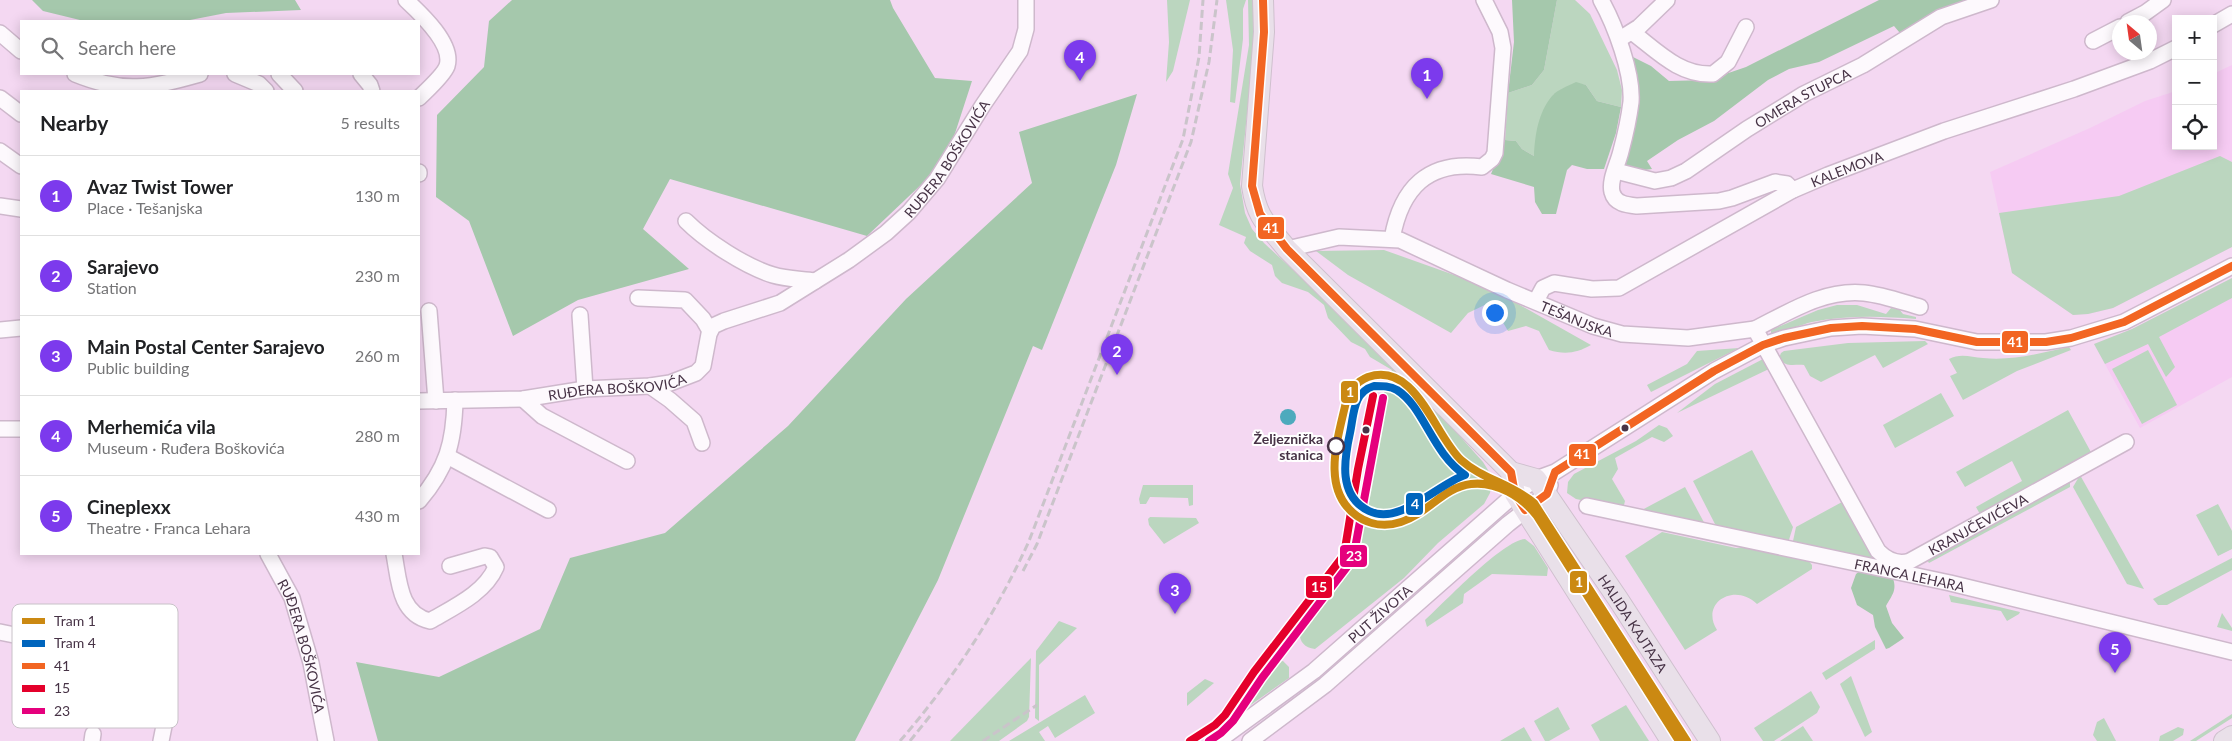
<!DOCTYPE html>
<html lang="en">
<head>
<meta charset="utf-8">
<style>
  :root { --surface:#fff; --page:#f2f2f2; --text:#202124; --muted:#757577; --line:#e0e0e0; --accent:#7c3aed }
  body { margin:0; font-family:Lato,sans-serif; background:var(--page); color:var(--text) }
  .controls { position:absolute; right:15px; top:15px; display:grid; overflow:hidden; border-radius:0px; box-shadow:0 2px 12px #0003 }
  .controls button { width:45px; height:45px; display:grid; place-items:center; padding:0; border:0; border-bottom:1px solid var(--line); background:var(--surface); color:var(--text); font:25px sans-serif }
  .compass { position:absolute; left:2112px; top:15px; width:45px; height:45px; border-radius:50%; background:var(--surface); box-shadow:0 2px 12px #0003; rotate:331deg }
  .you { position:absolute; left:1494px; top:312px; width:18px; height:18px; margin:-12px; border:4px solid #fff; border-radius:50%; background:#1a73e8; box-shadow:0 0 0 8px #1a73e833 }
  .badge { display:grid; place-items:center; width:32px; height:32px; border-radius:50%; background:var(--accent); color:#fff; font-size:16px; font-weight:700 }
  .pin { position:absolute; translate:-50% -41px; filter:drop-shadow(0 1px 2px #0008) }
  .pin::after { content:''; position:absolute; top:26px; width:18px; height:15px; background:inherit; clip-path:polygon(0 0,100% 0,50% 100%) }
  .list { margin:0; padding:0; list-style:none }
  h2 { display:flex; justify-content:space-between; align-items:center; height:65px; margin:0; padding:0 20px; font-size:21px }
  h2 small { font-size:16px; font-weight:400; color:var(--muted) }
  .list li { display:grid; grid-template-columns:32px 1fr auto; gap:15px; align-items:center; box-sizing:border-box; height:80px; padding:0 20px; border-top:1px solid var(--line) }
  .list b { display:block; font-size:19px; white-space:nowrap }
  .list p { margin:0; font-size:16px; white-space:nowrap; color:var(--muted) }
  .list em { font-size:16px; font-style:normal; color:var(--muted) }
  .icon { flex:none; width:28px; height:28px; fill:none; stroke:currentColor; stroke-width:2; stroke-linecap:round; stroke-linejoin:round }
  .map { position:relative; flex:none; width:2232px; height:741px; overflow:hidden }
  .search { position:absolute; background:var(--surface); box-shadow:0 2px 12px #0003; left:20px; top:20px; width:400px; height:55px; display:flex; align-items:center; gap:12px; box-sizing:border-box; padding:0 18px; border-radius:0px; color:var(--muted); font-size:19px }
  .panel { position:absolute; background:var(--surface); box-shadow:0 2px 12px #0003; left:20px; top:90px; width:400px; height:465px; border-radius:0px }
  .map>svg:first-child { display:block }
  .built { fill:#f6cbf3 }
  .green { fill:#bbd6bf }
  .forest { fill:#a5c8ac }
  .water { fill:#4daabd }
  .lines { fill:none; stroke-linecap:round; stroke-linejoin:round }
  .minor-casing { stroke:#ceb8cc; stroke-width:18 }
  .major-casing { stroke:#cfc0ce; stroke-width:22 }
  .minor { stroke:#fdf9fd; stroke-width:15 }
  .major { stroke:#e9e0e9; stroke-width:20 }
  .rail { stroke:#cac4ca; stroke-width:3; stroke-dasharray:8 4; stroke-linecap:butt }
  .bus-1-casing { stroke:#fff; stroke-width:11 }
  .bus-2-casing { stroke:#fff; stroke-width:11 }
  .bus-3-casing { stroke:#fff; stroke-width:11 }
  .bus-1 { stroke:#f26522; stroke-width:8 }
  .bus-2 { stroke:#e4002b; stroke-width:8 }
  .bus-3 { stroke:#e5007d; stroke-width:8 }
  .tram-1-casing { stroke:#fff; stroke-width:11 }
  .tram-2-casing { stroke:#fff; stroke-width:11 }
  .tram-1 { stroke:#cb8912; stroke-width:8 }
  .tram-2 { stroke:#0065bd; stroke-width:8 }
  .bus-dot { fill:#473346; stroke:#fff; stroke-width:2 }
  .stop-dot { fill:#fff; stroke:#473346; stroke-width:2.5 }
  .labels { text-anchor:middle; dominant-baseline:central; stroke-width:4; stroke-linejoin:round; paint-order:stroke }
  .street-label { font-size:14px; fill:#473346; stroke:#fff }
  .stop-label { font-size:14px; font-weight:bold; fill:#473346; stroke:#fff; text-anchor:end }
  .key { fill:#fff; stroke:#c8c2c8; stroke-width:1 }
  .key-label { font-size:14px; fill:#473346 }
  .line-badge { stroke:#fff; stroke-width:2 }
  .badge-label { font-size:14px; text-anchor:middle; font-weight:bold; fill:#fff }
</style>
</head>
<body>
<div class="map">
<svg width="2232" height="741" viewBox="0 0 2232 741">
  <rect width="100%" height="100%" fill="#f4d8f2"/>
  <g class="built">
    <path d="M2232,65v182l-119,61 -25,6 -15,1 -61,-42 -22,-101 100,-44 55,-27 31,-10v55h37v-72z"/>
    <path d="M2232,278v99l-92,51 -46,-84 38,-15z"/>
  </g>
  <g class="green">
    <path d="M1167,0h23l-17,71 -7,11 3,-40z"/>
    <path d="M1226,0h20l-3,9v30l-8,64 -5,-1 3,-52z"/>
    <path d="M1248,0h7l1,24 -16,160 5,29 7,16 12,14 127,118 13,19 28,25 51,57 10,16 -3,15 -6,11 -46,39 -34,35 -89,71c-15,-2 -18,-13 -13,-26l45,-66 40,-177 5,-10 -22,-13 -5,-8 -14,-7 -23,-24 -4,-13 -16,-13 -26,-9 -7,-7 -3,-11 -22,-14 -6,-8 2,-6 -27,-12 14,-37 -5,-14 21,-129z"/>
    <path d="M1557,0h18l15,14 27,56 5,20 -1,17 -24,-6 -11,-16c-14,-3 -22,3 -33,10l-19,61 -12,-7 -6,-8 -11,-1 3,-47 24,-8 12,-15z"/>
    <path d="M2220,156l12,6v85l-119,61 -25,6 -15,1 -61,-42 -13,-60 120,-17z"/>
    <path d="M1384,250l104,37 103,58c-14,8 -26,10 -42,5l-10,-19 -13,-5 -18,5 -17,-29 -23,11 -17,20 -103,-58 -32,-24z"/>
    <path d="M2232,278v20l-73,39 16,30 -9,10 -18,-33 -43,20 -11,-20 38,-15z"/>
    <path d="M1837,305h20l29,9 5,-6 8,1 4,5 13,3v2c-35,-3 -69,-4 -104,3 -13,3 -28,11 -41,11v-3l47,-20z"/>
    <path d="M1925,341l3,3 -45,24 -8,-13 -54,27 -11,-6 -6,-11c-11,-1 -18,3 -25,-7l2,-5 3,-2 64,-8z"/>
    <path d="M2069,347l2,3 -54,21 -54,29 -13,-24 7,-3 -8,-14c11,-6 22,-2 34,-1 30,3 58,-5 86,-11z"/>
    <path d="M1739,348l-88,44 -4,-7 40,-21 10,-13z"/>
    <path d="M2148,350l29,55 -35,19 -30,-55z"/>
    <path d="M1765,358l6,10 -94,45 38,-29z"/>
    <path d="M1941,393l13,23 -59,32 -12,-23z"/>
    <path d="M2068,410l24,44 -111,62 -5,-9 46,-26 -10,-20 -47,26 -9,-15z"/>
    <path d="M1659,425l8,3 6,8 -9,6 -12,-5 -37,21 3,11 -6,10 13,22 -2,8 -47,-10 -9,-6 1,-11 6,-8 62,-33z"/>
    <path d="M1752,450l41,77 -5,16 -62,-13 -10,-4 -23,-45z"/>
    <path d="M2080,475l64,114 -17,-5 -54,-97z"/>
    <path d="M2070,480v7l-141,76 -3,-5z"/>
    <path d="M1143,485h50v20l-4,1 -1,-8 -38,-1 -4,7h-6l-1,-5z"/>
    <path d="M1685,487l22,41 -67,-17z"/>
    <path d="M1842,502l33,58 -82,-19 3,-14z"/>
    <path d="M2218,504l14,27v18l-14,7 -22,-41z"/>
    <path d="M1150,517l46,1 3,5 -35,21 -15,-19 -1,-6z"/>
    <path d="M1662,532l74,16 10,-1 61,12 5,6v4l-55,35c-23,-22 -57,-1 -40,26l-32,20 -60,-94z"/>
    <path d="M1525,539l9,7 14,22 -1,8 -55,-2 -28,20 -1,9 -36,24 -2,-7c20,-18 77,-79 100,-81z"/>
    <path d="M2232,558v12l-65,35h-9l-5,-6z"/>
    <path d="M1949,595l71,17 -1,2 -12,7 -6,-10 -50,-9z"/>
    <path d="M2222,613l10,15v3l-15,-4z"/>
    <path d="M1059,621l18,7 -38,37v56l-4,-3 1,-67z"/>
    <path d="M1875,640v9l-49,31 -4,-7z"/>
    <path d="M1031,658l-2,59 -2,4 -28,20h-49z"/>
    <path d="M1283,661l6,6v11l-64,45 41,-57h4l7,-4z"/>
    <path d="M1851,676l21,56 -7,5 -25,-53z"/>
    <path d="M1205,679l9,4 -27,23v-13z"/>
    <path d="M1811,691l9,16 -3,6 -43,28h-11l-9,-13z"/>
    <path d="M1085,695l10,18 -40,25 -7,-12 -9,6 6,9h-36z"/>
    <path d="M1626,705l23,36h-49l-9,-16z"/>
    <path d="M1558,707l12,22 -21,12h-4l-11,-20z"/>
    <path d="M2232,714v4l-36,23h-6z"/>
    <path d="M2104,718l12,23h-19l-4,-6 4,-13z"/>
    <path d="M1803,726l10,15h-33z"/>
    <path d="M1524,727l8,14h-32z"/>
    <path d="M2178,727l6,2 -1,6 -10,6h-14l1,-5z"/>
  </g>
  <g class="forest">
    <path d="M32,0h263l6,10 -75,3 -41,8h-101l-41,-10z"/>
    <path d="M512,0h378l3,8 42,70 37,3 -26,80 -79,75 -197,-57 -27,50 46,40 -111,31 -65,36 -44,-115 -33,-24 1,-82 47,-48 5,-46z"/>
    <path d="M1512,0h45l-13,70 -12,15 -24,8 6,-51z"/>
    <path d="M1879,0h97l-71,39 -11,-13 -75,36 -30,7 -21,11 -54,41 -36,19 -31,21 5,8 -15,2 -14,-6 6,-110 22,11 18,15 39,-1 38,-13z"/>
    <path d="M1576,82l10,3 11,16 24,6 -5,26 -12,36h-17l-15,-4 -5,5 -11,44h-14l-7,-12 -1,-15 -43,-13 14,-34 11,1 6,8 12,7c1,-21 4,-43 18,-60 5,-6 16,-10 24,-14z"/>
    <path d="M1137,94l-21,71 -74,185 -9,-4 -95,234 -83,161h-477l-22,-79 83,15 101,-48 30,-71 95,-25 123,-107 118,-127 126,-116 -13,-51z"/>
    <path d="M1860,571l32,5c6,14 0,19 -6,30l6,17 12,15 -15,10 -3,1 -11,-22 -2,-12 -16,-10 -6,-17 5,-14z"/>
  </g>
  <circle class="water" cx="1288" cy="417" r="8"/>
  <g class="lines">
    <g class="minor-casing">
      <g id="minor">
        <path d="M406,0c14,13 48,44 41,66 -3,9 -21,25 -28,32"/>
        <path d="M1601,0c14,25 32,73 30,102 -2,16 -6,34 -10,49 -3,13 -12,29 -9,41 3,12 15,13 25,14l82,-5 13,-3 43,-16 12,2 6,6"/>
        <path d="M2128,22l17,-9 18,-13"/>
        <path d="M2213,25l19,-11"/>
        <path d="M1632,32c25,19 48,44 81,42l15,-12 18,-35"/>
        <path d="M0,33l21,18"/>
        <path d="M1623,37l16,-10 28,-27"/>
        <path d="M2093,41l27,-14"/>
        <path d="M75,74c49,20 75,14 125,0"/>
        <path d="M235,74l24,10 7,7"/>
        <path d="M279,74l16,17"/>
        <path d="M361,74l9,11 2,6"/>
        <path d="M0,98l21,16"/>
        <path d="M0,151l21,15"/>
        <path id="s1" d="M1616,171l39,10 16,-3 15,-7 61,-42 57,-35 59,-29 78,-48 50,-17"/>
        <path d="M419,172v2"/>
        <path d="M0,206l21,3"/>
        <path d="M686,221c20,20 60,46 87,54 13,4 28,4 42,6"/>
        <path d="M1392,239c9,-51 36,-79 90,-72l10,-8 3,-6 8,-105 -3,-16 -16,-32"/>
        <path id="s2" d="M1287,249l52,-12 61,3 107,50 86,36 29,8 66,4 67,-9 123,222c9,9 20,14 32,10l216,-119"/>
        <path d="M638,298l47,2 18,19 7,12"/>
        <path id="s3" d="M1536,301l7,-13 11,-5 38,6 27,-1 174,-98 35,-15 116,-44 130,-42 76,-28 26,-13"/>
        <path d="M429,311l7,90"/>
        <path d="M580,315l5,74"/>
        <path d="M1755,329c34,-17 69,-40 109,-36 19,2 38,9 56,14"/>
        <path d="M0,330l21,-2"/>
        <path d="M650,386l20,14 24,21 8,22"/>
        <path d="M523,399l19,17 85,45"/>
        <path id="s4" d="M419,401l104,-2 62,-10 65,-3 20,-3 26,-10 7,-7 6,-32 4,-8 11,-5 56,-18 69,-43 37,-27 23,-21 28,-33 46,-74 37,-54 6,-22v-29"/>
        <path d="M0,429h21"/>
        <path d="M447,456l101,54"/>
        <path d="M419,501c28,-33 35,-58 36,-101"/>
        <path id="s5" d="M1587,506l363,77 282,69"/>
        <path id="s6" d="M268,554l24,44 19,65 15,78"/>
        <path d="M394,554c5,26 5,60 36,67 24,-14 55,-28 66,-54l-6,-10 -5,-1 -35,10"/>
        <path d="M0,632l34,7 51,1 84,-18"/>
        <path d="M92,741l1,-7"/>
        <path d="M161,741l5,-25 -1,-60"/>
        <path id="s7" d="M1218,741l96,-70 201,-177 21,-15 19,-7 159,-101 49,-26 21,-7 47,-10 31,-2 53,3 62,13h69l25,-4 53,-16 108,-56"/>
        <path d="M1250,741l75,-56 183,-161 39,-30 3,-9"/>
      </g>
    </g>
    <g class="major-casing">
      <g id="major">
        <path id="s8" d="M1263,0l1,32 -12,154c5,33 15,38 35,63l224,223 25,7 82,120 92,142"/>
        <path d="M1511,472l4,22 156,247"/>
        <path d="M2224,741l8,-5"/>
      </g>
    </g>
    <use href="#minor" class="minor"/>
    <use href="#major" class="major"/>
    <g class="rail">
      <path d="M1023,571l14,-27 154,-402 18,-80 8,-62"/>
      <path d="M900,741c52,-60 96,-127 129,-200l154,-402 16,-82 4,-57"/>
      <path d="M910,741l20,-25"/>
      <path d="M983,741l54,-36"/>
    </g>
    <g class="bus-1-casing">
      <path id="bus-1" d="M1263,0l1,32 -12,154 8,28 27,35 224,223 4,22 10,16 22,-16 8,-22 159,-101 49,-26 21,-7 47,-10 31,-2 53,3 62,13h69l25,-4 53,-16 108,-56"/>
    </g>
    <g class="bus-2-casing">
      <path id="bus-2" d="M1190,741l25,-16 10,-10 29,-43 90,-117 14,-86 15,-73"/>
    </g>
    <g class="bus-3-casing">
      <path id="bus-3" d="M1209,741l12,-8 12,-12 29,-43 91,-119 30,-161"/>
    </g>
    <use href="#bus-1" class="bus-1"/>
    <use href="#bus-2" class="bus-2"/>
    <use href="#bus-3" class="bus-3"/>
    <g class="tram-1-casing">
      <path id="tram-1" d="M1679,741l-142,-225c-15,-19 -40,-35 -66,-32 -27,3 -44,30 -70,38 -15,5 -31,3 -44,-6 -37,-26 -19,-78 -11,-114 3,-12 10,-20 22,-25 48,-16 66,58 93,83 21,19 51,24 73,43l153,238"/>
    </g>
    <g class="tram-2-casing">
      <path id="tram-2" d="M1374,386c9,0 16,0 23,4 27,17 35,63 68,85 -29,10 -65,51 -96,36 -31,-15 -25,-51 -19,-78 4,-19 3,-41 24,-47z"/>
    </g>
    <use href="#tram-1" class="tram-1"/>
    <use href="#tram-2" class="tram-2"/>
  </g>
  <g class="bus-dot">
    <circle cx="1625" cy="428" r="4.5"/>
    <circle cx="1366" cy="430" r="4.5"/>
  </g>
  <circle class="stop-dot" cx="1336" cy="446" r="8"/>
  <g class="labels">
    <g class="street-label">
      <text stroke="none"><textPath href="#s1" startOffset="211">OMERA STUPCA</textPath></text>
      <text stroke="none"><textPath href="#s4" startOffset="626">RUĐERA BOŠKOVIĆA</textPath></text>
      <text stroke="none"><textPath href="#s3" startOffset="350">KALEMOVA</textPath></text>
      <text stroke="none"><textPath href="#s2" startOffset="308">TEŠANJSKA</textPath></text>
      <text stroke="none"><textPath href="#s4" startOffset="199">RUĐERA BOŠKOVIĆA</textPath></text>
      <text stroke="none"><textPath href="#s2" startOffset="856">KRANJČEVIĆEVA</textPath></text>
      <text stroke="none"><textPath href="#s5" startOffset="330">FRANCA LEHARA</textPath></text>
      <text stroke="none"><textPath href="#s7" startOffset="206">PUT ŽIVOTA</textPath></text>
      <text stroke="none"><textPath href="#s8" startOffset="776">HALIDA KAJTAZA</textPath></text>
      <text stroke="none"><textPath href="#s6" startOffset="99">RUĐERA BOŠKOVIĆA</textPath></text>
    </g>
    <g class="stop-label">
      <text x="1323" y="438">Željeznička<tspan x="1323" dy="16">stanica</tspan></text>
    </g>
  </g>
  <rect x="12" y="604" width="166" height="124" rx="8" class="key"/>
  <rect x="22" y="618" width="23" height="6" fill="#cb8912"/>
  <rect x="22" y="640" width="23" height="7" fill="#0065bd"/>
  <rect x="22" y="663" width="23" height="6" fill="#f26522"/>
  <rect x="22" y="685" width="23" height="7" fill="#e4002b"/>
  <rect x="22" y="708" width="23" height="6" fill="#e5007d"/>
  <g class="key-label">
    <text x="54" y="626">Tram 1</text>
    <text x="54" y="648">Tram 4</text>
    <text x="54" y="671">41</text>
    <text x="54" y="693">15</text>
    <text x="54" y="716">23</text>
  </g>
  <g class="line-badge">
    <rect x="1257" y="216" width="28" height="24" rx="5" fill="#f26522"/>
    <rect x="2001" y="330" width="28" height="24" rx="5" fill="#f26522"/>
    <rect x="1340" y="380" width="19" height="24" rx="5" fill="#cb8912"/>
    <rect x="1568" y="443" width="29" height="24" rx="5" fill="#f26522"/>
    <rect x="1405" y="492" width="19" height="24" rx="5" fill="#0065bd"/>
    <rect x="1339" y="544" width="29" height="24" rx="5" fill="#e5007d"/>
    <rect x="1569" y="570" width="19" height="24" rx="5" fill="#cb8912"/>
    <rect x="1305" y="575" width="28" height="24" rx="5" fill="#e4002b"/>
  </g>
  <g class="badge-label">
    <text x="1271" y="233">41</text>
    <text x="2015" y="347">41</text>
    <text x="1350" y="397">1</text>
    <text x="1582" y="459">41</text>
    <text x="1415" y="509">4</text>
    <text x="1354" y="561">23</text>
    <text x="1579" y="587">1</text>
    <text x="1319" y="592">15</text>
  </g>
</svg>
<div class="controls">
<button>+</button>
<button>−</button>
<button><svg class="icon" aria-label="locate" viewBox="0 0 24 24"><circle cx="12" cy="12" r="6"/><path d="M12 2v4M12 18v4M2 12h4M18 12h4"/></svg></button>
</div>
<svg class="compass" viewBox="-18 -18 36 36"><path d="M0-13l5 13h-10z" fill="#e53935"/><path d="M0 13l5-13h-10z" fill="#757577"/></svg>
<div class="you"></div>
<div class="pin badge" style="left:1427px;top:99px">1</div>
<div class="pin badge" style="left:1117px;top:375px">2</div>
<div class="pin badge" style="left:1175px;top:614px">3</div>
<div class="pin badge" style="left:1080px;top:81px">4</div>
<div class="pin badge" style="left:2115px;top:673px">5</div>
<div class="search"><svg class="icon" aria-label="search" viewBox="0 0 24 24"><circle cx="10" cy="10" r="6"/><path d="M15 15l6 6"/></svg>Search here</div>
<section class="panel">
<h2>Nearby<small>5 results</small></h2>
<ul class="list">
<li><span class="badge">1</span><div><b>Avaz Twist Tower</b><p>Place · Tešanjska</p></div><em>130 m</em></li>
<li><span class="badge">2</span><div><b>Sarajevo</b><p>Station</p></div><em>230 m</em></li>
<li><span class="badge">3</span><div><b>Main Postal Center Sarajevo</b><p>Public building</p></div><em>260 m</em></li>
<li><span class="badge">4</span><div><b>Merhemića vila</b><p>Museum · Ruđera Boškovića</p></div><em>280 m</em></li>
<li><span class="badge">5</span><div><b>Cineplexx</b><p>Theatre · Franca Lehara</p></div><em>430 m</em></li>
</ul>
</section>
</div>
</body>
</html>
